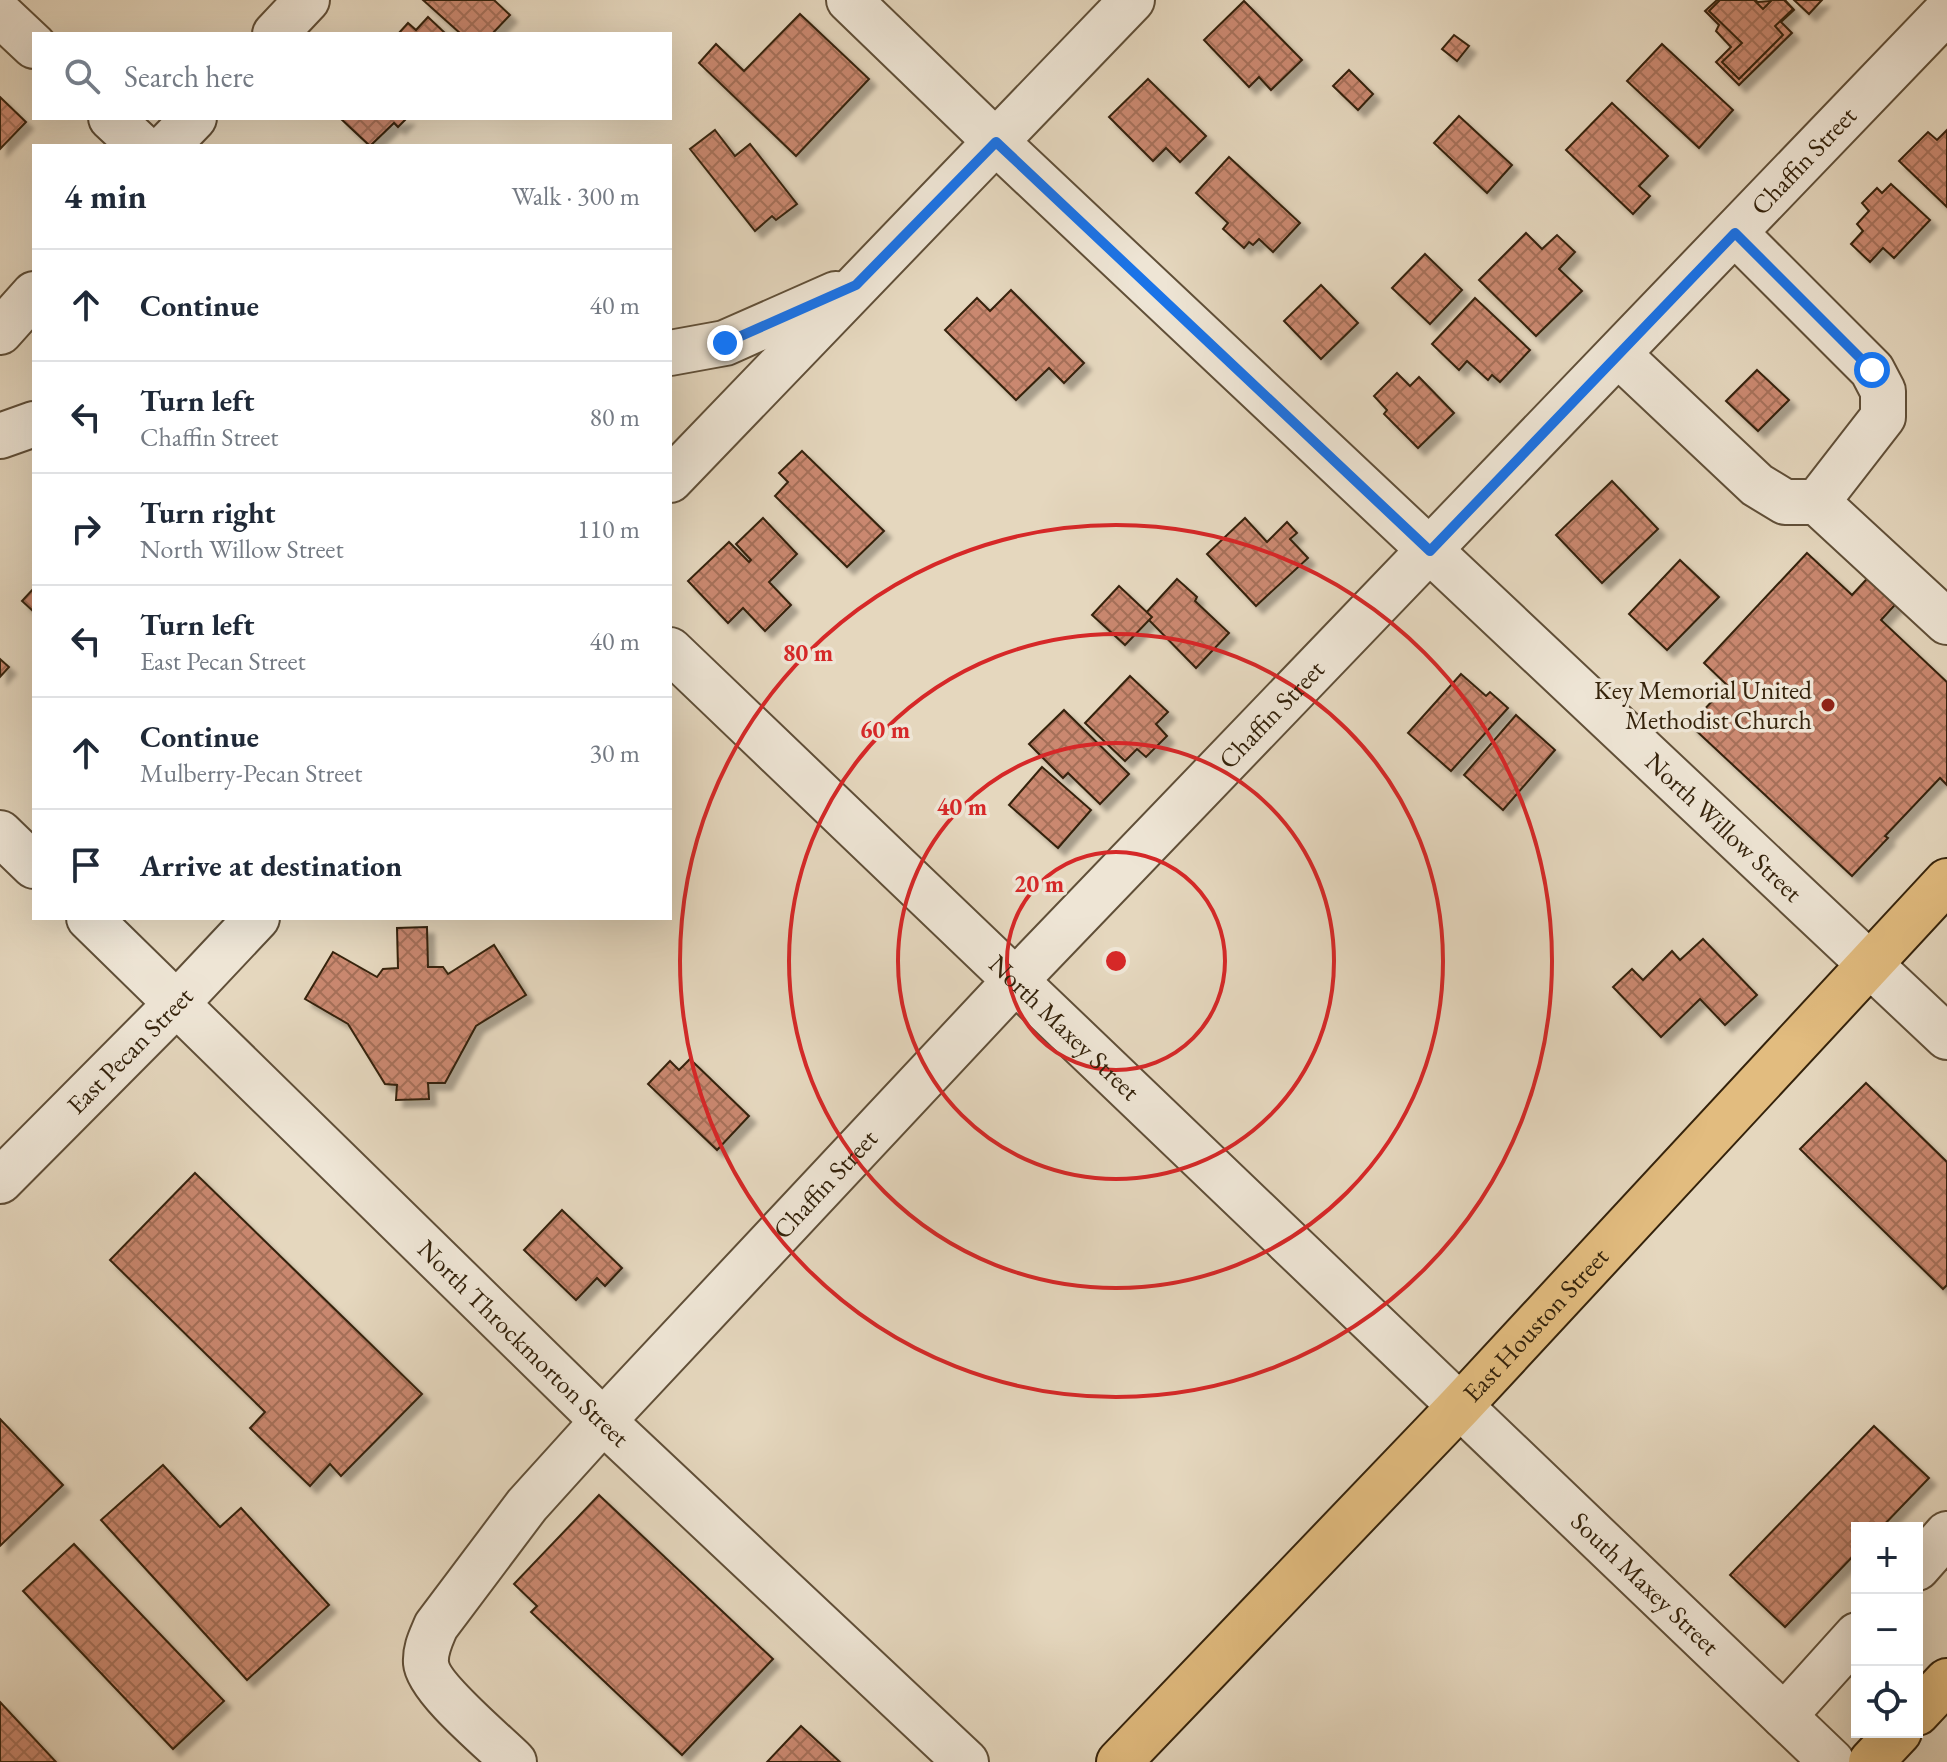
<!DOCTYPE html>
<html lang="en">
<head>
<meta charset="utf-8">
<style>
  :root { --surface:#fff; --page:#f2f2f3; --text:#1f2937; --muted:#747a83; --line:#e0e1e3 }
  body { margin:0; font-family:"EB Garamond",serif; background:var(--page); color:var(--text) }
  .controls { position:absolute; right:24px; bottom:24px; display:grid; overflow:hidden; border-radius:0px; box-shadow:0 8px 32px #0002 }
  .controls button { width:72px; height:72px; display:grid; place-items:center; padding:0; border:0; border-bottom:2px solid var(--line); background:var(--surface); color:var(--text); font:40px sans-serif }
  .stop { position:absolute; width:24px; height:24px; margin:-18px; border:6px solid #1a73e8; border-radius:50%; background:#fff }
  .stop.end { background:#1a73e8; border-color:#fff; box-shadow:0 2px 8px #0008 }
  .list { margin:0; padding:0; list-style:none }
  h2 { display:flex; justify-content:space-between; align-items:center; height:104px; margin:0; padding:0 32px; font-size:34px }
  h2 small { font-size:26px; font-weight:400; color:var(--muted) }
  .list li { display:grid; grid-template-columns:52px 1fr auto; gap:24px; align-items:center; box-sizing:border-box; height:112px; padding:0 32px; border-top:2px solid var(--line) }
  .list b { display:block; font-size:30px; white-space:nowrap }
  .list p { margin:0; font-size:26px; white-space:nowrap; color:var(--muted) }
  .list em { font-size:26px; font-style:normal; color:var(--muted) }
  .icon { flex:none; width:44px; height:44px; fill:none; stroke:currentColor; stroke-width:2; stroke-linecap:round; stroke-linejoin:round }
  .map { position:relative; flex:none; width:1947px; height:1762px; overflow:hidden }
  .search { position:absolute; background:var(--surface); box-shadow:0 8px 32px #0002; left:32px; top:32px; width:640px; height:88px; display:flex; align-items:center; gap:20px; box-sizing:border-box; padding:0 28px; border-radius:0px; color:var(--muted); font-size:30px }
  .panel { position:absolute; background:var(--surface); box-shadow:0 8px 32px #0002; left:32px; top:144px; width:640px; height:776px; border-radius:0px }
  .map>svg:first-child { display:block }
  .building { fill:url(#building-cross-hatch); stroke:#34220b; stroke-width:2; filter:url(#shadow) }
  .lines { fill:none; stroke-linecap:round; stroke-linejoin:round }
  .minor-casing { stroke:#604f38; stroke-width:48 }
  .major-casing { stroke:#34220b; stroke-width:48 }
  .minor { stroke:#eee5d5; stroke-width:44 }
  .major { stroke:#e2bc7f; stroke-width:44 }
  .route { stroke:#1a73e8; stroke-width:10 }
  .ring { fill:none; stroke:#d62828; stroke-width:4 }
  .poi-dot { fill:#8f2418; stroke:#eee5d5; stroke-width:3 }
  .labels { text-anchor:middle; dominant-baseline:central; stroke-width:7; stroke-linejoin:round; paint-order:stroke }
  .street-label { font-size:26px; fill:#34220b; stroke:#eee5d5 }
  .poi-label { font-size:26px; fill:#34220b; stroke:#eee5d5; text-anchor:end }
  .centre { fill:#d62828; stroke:#eee5d5; stroke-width:4 }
  .ring-label { font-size:24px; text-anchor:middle; font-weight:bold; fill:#d62828; stroke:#eee5d5; stroke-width:7; stroke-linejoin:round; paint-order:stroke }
</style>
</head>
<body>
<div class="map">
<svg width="1947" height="1762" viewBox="0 0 1947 1762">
  <defs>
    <pattern id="building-cross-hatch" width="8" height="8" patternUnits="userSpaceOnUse" patternTransform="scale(2)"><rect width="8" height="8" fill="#ca886f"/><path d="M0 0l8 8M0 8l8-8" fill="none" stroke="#a56f59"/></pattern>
    <filter id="shadow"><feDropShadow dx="7" dy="7" stdDeviation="2" flood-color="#0004"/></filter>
  </defs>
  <rect width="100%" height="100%" fill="#e5d7be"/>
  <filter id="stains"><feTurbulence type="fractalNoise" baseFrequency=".0025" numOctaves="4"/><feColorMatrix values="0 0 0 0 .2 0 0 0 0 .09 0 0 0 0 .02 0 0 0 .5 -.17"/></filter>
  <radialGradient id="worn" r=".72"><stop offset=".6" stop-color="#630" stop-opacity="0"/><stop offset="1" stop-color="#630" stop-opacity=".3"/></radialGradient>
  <g class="building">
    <path d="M423,0h71l16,15 -18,19h-31z"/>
    <path d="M1717,0h38l3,2 27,-2 9,10 -13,12 11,11 -53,52 -23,-23 15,-15 -15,-16 3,-6 -14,-14z"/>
    <path d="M1720,0h34l9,9 9,-9h12l9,9 -18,17 8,9 -44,44 -17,-17 20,-19 -33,-32z"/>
    <path d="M1794,0h28l-13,14z"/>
    <path d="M1244,1l58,59 -31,30 -12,-13 -10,10 -45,-47z"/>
    <path d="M800,14l69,65 -73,77 -97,-93 17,-19 28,27z"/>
    <path d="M428,17l18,17h-48l10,-11 8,7z"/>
    <path d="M1454,35l15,11 -12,15 -15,-12z"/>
    <path d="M1662,44l71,66 -34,38 -72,-67z"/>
    <path d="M1349,70l24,24 -15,16 -25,-24z"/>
    <path d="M1148,79l58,57 -26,26 -14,-14 -13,13 -44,-44z"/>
    <path d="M0,97l26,25 -26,27z"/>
    <path d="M1612,103l56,53 -29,30 11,10 -17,18 -67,-64z"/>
    <path d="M1459,116l53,49 -25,28 -53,-50z"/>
    <path d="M340,118h67l-9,9 -4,-4 -24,23z"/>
    <path d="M715,130l20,26 15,-12 47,60 -21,16 -4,-4 -17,15 -65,-82z"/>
    <path d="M1947,130v77l-48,-46 29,-29 9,8z"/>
    <path d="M1229,157l71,66 -27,29 -14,-13 -6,6 -4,-3 -5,6 -21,-19 5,-6 -32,-30z"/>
    <path d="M1891,184l39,36 -36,38 -11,-10 -13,14 -19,-18 12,-13 -6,-7 12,-13 -7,-8 15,-15 5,5z"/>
    <path d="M1526,233l16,16 15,-14 18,17 -16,17 23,22 -46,45 -57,-56z"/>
    <path d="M1425,254l37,36 -32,34 -38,-36z"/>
    <path d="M1321,285l37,38 -37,36 -37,-38z"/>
    <path d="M1011,290l73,73 -20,20 -15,-15 -33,32 -71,-70 32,-32 13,13z"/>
    <path d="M1475,298l55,52 -30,32 -8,-7 -4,5 -21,-19 -8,9 -27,-26z"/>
    <path d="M1757,370l32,30 -31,31 -32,-30z"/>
    <path d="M1397,373l13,13 9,-9 35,36 -36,35 -34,-34 3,-4 -13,-14z"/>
    <path d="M802,451l82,80 -37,36 -72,-71 13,-14 -9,-9z"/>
    <path d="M1612,481l46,48 -56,54 -46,-48z"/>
    <path d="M763,518l34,36 -28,28 22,23 -26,26 -22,-23 -15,15 -40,-42 41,-39 20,20 2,-2 -15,-16z"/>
    <path d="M1245,518l22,24 20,-20 10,11 -7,6 18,19 -52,48 -49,-52z"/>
    <path d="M1807,553l45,42 24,-26 28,26 -23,25 66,62v103l-7,-7 -55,58 3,2 -36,38 -162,-151 37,-40 -23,-22z"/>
    <path d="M1680,560l39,37 -52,53 -38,-36z"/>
    <path d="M1177,579l20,18 -2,4 34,32 -33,35 -52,-53z"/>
    <path d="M1119,586l33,31 -27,28 -33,-30z"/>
    <path d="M34,588v24l-12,-11z"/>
    <path d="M0,659l9,8 -9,10z"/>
    <path d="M1461,674l25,22 4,-4 18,16 -57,63 -43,-38z"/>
    <path d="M1130,676l38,36 -12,12 11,12 -21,21 -9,-8 -12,12 -40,-38z"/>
    <path d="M1064,710l65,64 -29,30 -32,-31 -5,5 -34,-34z"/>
    <path d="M1516,715l39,35 -52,60 -39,-35z"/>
    <path d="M1042,767l49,43 -33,38 -49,-43z"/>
    <path d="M427,927l1,40h15l5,7 46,-29 32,50 -50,31 -31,57h-17l1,16 -33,1 1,-15 -12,-1 -37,-60 -43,-25 28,-47 44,25 6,-8 15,-1 -1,-40z"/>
    <path d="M1703,939l54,56 -32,30 -25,-26 -39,38 -48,-50 19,-18 11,11 29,-29 8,9z"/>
    <path d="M690,1059l59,57 -32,34 -69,-66 22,-23 9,9z"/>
    <path d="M1866,1083l81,79v123l-4,4 -143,-140z"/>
    <path d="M195,1173l227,221 -81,82 -11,-12 -20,22 -60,-58 15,-16 -155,-152z"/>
    <path d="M562,1210l60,58 -17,18 -8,-8 -21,22 -52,-50z"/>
    <path d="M0,1419l63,66 -63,61z"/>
    <path d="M1874,1426l55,52 -48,50h-24v24l-72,75 -55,-52z"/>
    <path d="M163,1465l57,62 21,-19 88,97 -82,75 -146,-160z"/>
    <path d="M599,1495l174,164 -91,96 -151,-143 6,-6 -23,-22z"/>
    <path d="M74,1544l150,157 -51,48 -150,-158z"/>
    <path d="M0,1702l56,60h-56z"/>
    <path d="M801,1726l39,36h-73z"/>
  </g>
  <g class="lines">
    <g class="minor-casing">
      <g id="minor">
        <path id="s1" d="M849,0l147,142 951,895"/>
        <path d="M0,14l34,32"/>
        <path d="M275,34l32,-34"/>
        <path d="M111,118l30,28"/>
        <path d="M167,146l27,-28"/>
        <path d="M1735,233l137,137 11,21v26l-66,85"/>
        <path d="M0,332l34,-38"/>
        <path d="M670,353l55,-10 111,-49"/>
        <path d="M1619,355l138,130 28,17h32l130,120"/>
        <path d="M0,436l34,-12"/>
        <path d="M670,480l462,-480"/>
        <path id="s2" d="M670,650l1162,1112"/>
        <path d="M0,833l34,33"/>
        <path id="s3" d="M89,918l514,503 363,341"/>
        <path id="s4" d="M0,1181l178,-179 79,-84"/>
        <path d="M1917,1568l30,-34"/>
        <path d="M1784,1716l73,-81"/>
        <path id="s5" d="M514,1762c-20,-20 -86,-74 -88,-99 -1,-14 5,-25 10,-37l91,-121 76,-84 413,-441 931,-969"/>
      </g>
    </g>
    <g class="major-casing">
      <g id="major">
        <path d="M1917,1713l30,-32"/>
        <path id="s6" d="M1119,1762l341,-356 487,-525"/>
        <path d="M1871,1762l28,-30"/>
      </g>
    </g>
    <use href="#minor" class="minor"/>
    <use href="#major" class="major"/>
  </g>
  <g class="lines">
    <path class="route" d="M725,343l131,-58 140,-143 434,409 305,-318 137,137"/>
  </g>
  <g class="ring">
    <circle cx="1116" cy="961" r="109"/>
    <circle cx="1116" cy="961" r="218"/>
    <circle cx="1116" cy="961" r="327"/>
    <circle cx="1116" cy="961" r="436"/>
  </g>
  <circle class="poi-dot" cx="1828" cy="705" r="8"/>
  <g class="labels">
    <g class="street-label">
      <text stroke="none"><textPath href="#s5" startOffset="2178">Chaffin Street</textPath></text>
      <text stroke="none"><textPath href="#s5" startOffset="1410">Chaffin Street</textPath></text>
      <text stroke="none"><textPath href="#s1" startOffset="1204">North Willow Street</textPath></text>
      <text stroke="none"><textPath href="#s2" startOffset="546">North Maxey Street</textPath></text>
      <text stroke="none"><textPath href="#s4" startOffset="184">East Pecan Street</textPath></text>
      <text stroke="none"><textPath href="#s5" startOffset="762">Chaffin Street</textPath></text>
      <text stroke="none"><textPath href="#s6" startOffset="604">East Houston Street</textPath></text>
      <text stroke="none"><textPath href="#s3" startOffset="608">North Throckmorton Street</textPath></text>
      <text stroke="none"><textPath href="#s2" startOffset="1350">South Maxey Street</textPath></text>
    </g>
    <g class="poi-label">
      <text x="1812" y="690">Key Memorial United<tspan x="1812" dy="30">Methodist Church</tspan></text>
    </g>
  </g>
  <circle cx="1116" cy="961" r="12" class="centre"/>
  <g class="ring-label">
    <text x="808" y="661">80 m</text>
    <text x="885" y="738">60 m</text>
    <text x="962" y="815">40 m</text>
    <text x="1039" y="892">20 m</text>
  </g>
  <rect width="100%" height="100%" filter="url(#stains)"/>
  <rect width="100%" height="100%" fill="url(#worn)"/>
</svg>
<div class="controls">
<button>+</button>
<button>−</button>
<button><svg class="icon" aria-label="locate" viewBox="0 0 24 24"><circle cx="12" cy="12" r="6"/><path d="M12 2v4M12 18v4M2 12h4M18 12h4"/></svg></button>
</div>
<div class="stop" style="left:1872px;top:370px"></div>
<div class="stop end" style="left:725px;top:343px"></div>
<div class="search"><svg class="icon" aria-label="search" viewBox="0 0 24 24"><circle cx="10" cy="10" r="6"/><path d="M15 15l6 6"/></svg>Search here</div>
<section class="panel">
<h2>4 min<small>Walk · 300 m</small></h2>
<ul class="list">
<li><svg class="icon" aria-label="ahead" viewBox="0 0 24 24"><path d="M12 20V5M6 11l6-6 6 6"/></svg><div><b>Continue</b></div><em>40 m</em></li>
<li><svg class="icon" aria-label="left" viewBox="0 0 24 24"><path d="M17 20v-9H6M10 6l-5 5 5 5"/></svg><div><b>Turn left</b><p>Chaffin Street</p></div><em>80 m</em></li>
<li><svg class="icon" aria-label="right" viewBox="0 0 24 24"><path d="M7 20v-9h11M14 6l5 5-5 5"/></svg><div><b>Turn right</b><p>North Willow Street</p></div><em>110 m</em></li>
<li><svg class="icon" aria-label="left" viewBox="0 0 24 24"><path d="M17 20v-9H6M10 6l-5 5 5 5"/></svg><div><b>Turn left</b><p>East Pecan Street</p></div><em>40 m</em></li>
<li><svg class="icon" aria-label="ahead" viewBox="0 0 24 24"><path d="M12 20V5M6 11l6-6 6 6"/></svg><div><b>Continue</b><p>Mulberry-Pecan Street</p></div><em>30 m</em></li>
<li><svg class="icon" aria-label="arrive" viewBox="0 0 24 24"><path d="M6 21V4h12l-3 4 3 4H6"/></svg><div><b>Arrive at destination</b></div></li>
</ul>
</section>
</div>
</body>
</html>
